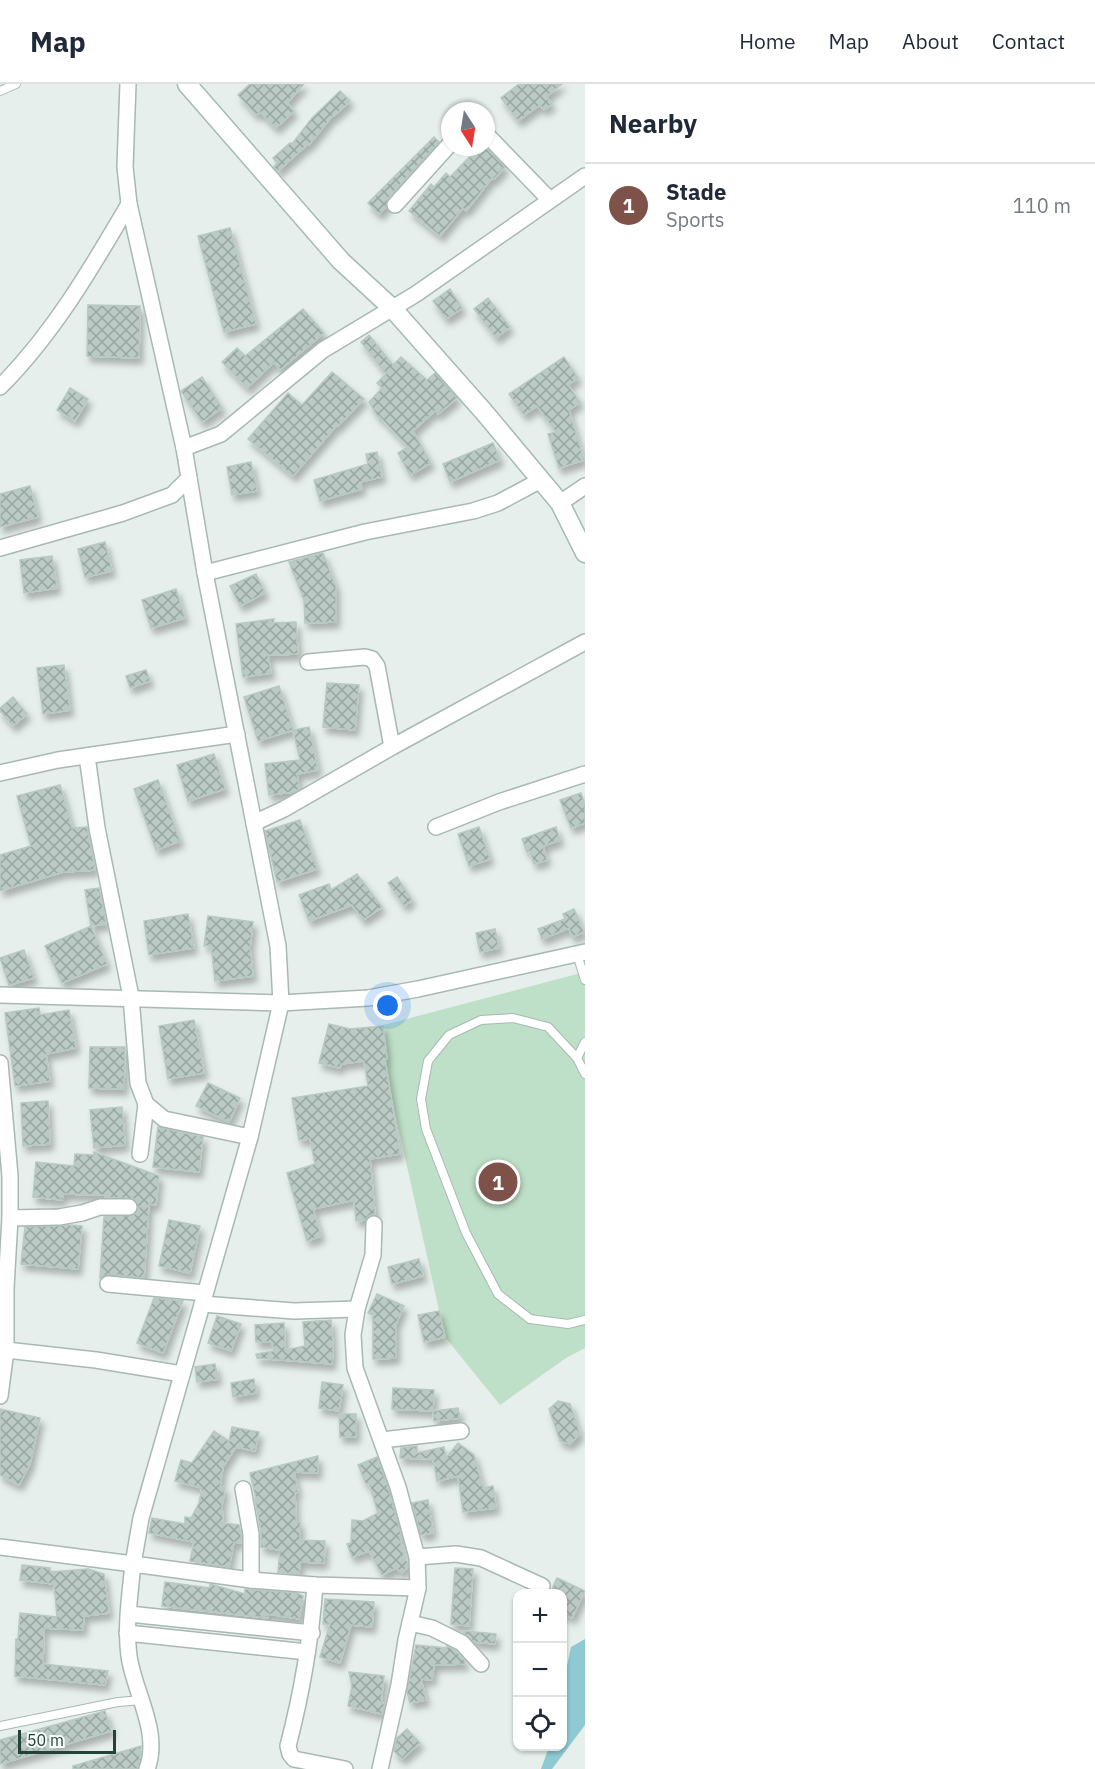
<!DOCTYPE html>
<html lang="en">
<head>
<meta charset="utf-8">
<style>
  :root { --surface:#fff; --page:#f2f2f3; --text:#1f2937; --muted:#747a83; --line:#e0e1e3; --accent:#7f5249 }
  body { margin:0; font-family:"IBM Plex Sans",sans-serif; background:var(--page); color:var(--text) }
  .controls { position:absolute; right:18px; bottom:18px; display:grid; overflow:hidden; border-radius:12px; box-shadow:0 2px 4px #0004 }
  .controls button { width:54px; height:54px; display:grid; place-items:center; padding:0; border:0; border-bottom:2px solid var(--line); background:var(--surface); color:var(--text); font:30px sans-serif }
  .compass { position:absolute; left:441px; top:18px; width:54px; height:54px; border-radius:50%; background:var(--surface); box-shadow:0 2px 4px #0004; rotate:168deg }
  .scale { position:absolute; left:18px; bottom:15px; width:98px; box-sizing:border-box; padding-left:6px; border:3px solid #24423a; border-top:0; font-size:16px; line-height:21px; white-space:nowrap; color:#24423a; -webkit-text-stroke:4px #f7fbf9; paint-order:stroke }
  .you { position:absolute; left:388px; top:922px; width:21px; height:21px; margin:-15px; border:4px solid #fff; border-radius:50%; background:#1a73e8; box-shadow:0 0 0 9px #1a73e833 }
  .badge { display:grid; place-items:center; width:39px; height:39px; border-radius:50%; background:var(--accent); color:#fff; font-size:20px; font-weight:700 }
  .pin { position:absolute; translate:-50% -50%; border:3px solid #fff; box-shadow:0 2px 6px #0006 }
  .list { margin:0; padding:0; list-style:none }
  h2 { display:flex; justify-content:space-between; align-items:center; height:78px; margin:0; padding:0 24px; font-size:26px }
  h2 small { font-size:20px; font-weight:400; color:var(--muted) }
  .list li { display:grid; grid-template-columns:39px 1fr auto; gap:18px; align-items:center; box-sizing:border-box; height:84px; padding:0 24px; border-top:2px solid var(--line) }
  .list b { display:block; font-size:22px; white-space:nowrap }
  .list p { margin:0; font-size:20px; white-space:nowrap; color:var(--muted) }
  .list em { font-size:20px; font-style:normal; color:var(--muted) }
  .icon { flex:none; width:33px; height:33px; fill:none; stroke:currentColor; stroke-width:2; stroke-linecap:round; stroke-linejoin:round }
  .map { position:relative; flex:none; width:585px; height:1685px; overflow:hidden }
  header { display:flex; align-items:center; gap:36px; box-sizing:border-box; height:84px; padding:0 30px; background:var(--surface); border-bottom:2px solid var(--line) }
  header strong { font-size:28px }
  nav { display:flex; gap:33px; margin-inline-start:auto; font-size:21px }
  main { display:flex }
  aside { flex:1; background:var(--surface) }
  .map>svg:first-child { display:block }
  .green { fill:#bfe0c8 }
  .water { fill:#8ec9d4 }
  .building { fill:url(#building-cross-hatch); stroke:#b8c9c2; stroke-width:1.5; filter:url(#shadow) }
  .lines { fill:none; stroke-linecap:round; stroke-linejoin:round }
  .service-casing { stroke:#a8b8b2; stroke-width:10 }
  .minor-casing { stroke:#a8b8b2; stroke-width:18 }
  .secondary-casing { stroke:#a4bbb3; stroke-width:21 }
  .service { stroke:#fff; stroke-width:8 }
  .minor { stroke:#fff; stroke-width:15 }
  .secondary { stroke:#fff; stroke-width:18 }
</style>
</head>
<body>
<header>
<strong>Map</strong>
<nav><a>Home</a><a>Map</a><a>About</a><a>Contact</a></nav>
</header>
<main>
<div class="map">
<svg width="585" height="1685" viewBox="0 0 585 1685">
  <defs>
    <pattern id="building-cross-hatch" width="8" height="8" patternUnits="userSpaceOnUse" patternTransform="scale(1.5)"><rect width="8" height="8" fill="#bbcac4"/><path d="M0 0l8 8M0 8l8-8" fill="none" stroke="#98a6a0"/></pattern>
    <filter id="shadow"><feDropShadow dx="3.5" dy="6" stdDeviation="3" flood-color="#0004"/></filter>
  </defs>
  <rect width="100%" height="100%" fill="#e6efeb"/>
  <path class="green" d="M585,888v376l-19,10 -66,47 -55,-68 -69,-310z"/>
  <path class="water" d="M585,1555v86l-33,44h-11l8,-22 13,-1 1,-61 8,-38z"/>
  <g class="building">
    <path d="M250,0h54l-17,19 7,8 -18,17 -16,-16 -4,3 -18,-20z"/>
    <path d="M519,0h43l-16,13 6,7 -8,6 -4,-5 -22,16 -17,-23z"/>
    <path d="M340,7l10,10 -16,15 -1,-1 -24,30 -1,-1 -30,27 -4,-4 3,-4 -4,-5 17,-15 2,1 20,-26z"/>
    <path d="M434,53l5,5 -51,56 -2,9 -7,7 -11,-11z"/>
    <path d="M479,63h6l20,20 -11,12 -2,-1 -26,33 -3,-3 -23,28 -31,-25 22,-27 3,3 12,-14 4,4z"/>
    <path d="M230,144l26,96 -32,8 -26,-96z"/>
    <path d="M450,205l12,19 -16,11 -13,-18z"/>
    <path d="M488,214l22,29 -14,11 -22,-29z"/>
    <path d="M88,221l52,1 -1,52 -52,-2z"/>
    <path d="M303,225l21,24 -44,37 -6,-8 -27,26 -25,-26 15,-14 8,8z"/>
    <path d="M369,251l24,30 8,-8 26,23 8,-7 22,25 -19,16 -2,-4 -23,21 18,32 -21,12 -12,-22 10,-6 -29,-31 -1,1 -9,-15 13,-14 -5,-5 9,-9 -25,-32z"/>
    <path d="M564,273l14,21 -10,7 12,17 -11,8 15,50 -25,8 -11,-34 8,-2 -19,-26 -13,9 -15,-21z"/>
    <path d="M332,288l32,27 -26,27 -1,-1 -44,51 -45,-37 40,-46 14,12z"/>
    <path d="M202,293l20,31 -20,14 -21,-31z"/>
    <path d="M70,304l18,11 -13,22 -18,-11z"/>
    <path d="M493,359l7,17 -50,22 -7,-18z"/>
    <path d="M377,368l5,25 -22,5 2,7 -42,12 -6,-21 54,-16 -2,-10z"/>
    <path d="M251,378l6,29 -25,4 -5,-28z"/>
    <path d="M30,402l8,31 -38,10v-33z"/>
    <path d="M105,458l7,29 -27,6 -7,-28z"/>
    <path d="M323,469l13,34v35l-31,1 -1,-23 -15,-38z"/>
    <path d="M52,472l5,32 -33,5 -4,-33z"/>
    <path d="M256,490l9,19 -25,13 -10,-20z"/>
    <path d="M176,505l9,29 -34,10 -9,-28z"/>
    <path d="M274,535l-1,4 23,-1 2,32 -30,1 3,18 -28,4 -7,-53z"/>
    <path d="M64,581l6,45 -27,4 -6,-46z"/>
    <path d="M146,586l4,11 -20,7 -4,-12z"/>
    <path d="M327,599l32,2 -4,45 -32,-3z"/>
    <path d="M279,602l14,44 -35,11 -14,-44z"/>
    <path d="M13,613l14,17 -14,12 -13,-15v-3z"/>
    <path d="M309,643l9,43 -21,4 2,15 -5,3 -25,3 -4,-31 35,-4 -7,-30z"/>
    <path d="M214,670l11,35 -37,12 -11,-36z"/>
    <path d="M158,696l22,61 -24,9 -22,-61z"/>
    <path d="M60,701l12,43 15,-1 8,43 -32,2 -63,19v-36l31,-9 -14,-50z"/>
    <path d="M581,709l4,12v18l-14,5 -11,-28z"/>
    <path d="M300,736l17,49 -40,13 -12,-51z"/>
    <path d="M479,743l11,32 -21,7 -11,-32z"/>
    <path d="M556,743l4,13 -17,6 4,14 -13,4 -4,-13 -3,1 -5,-13z"/>
    <path d="M357,790l25,33 -19,13 -11,-15 -43,16 -10,-26 30,-11 2,6z"/>
    <path d="M397,793l15,23 -8,6 -16,-23z"/>
    <path d="M99,804l7,36 -15,2 -6,-36z"/>
    <path d="M574,825l10,23 -12,5 -3,-9 -27,11 -4,-10 27,-10 -2,-5z"/>
    <path d="M188,830l6,34 -45,7 -5,-34z"/>
    <path d="M208,832l45,6 -3,26 3,28 -38,5 -4,-36 -7,1z"/>
    <path d="M91,842l16,38 -45,19 -17,-37z"/>
    <path d="M495,845l4,19 -19,4 -4,-19z"/>
    <path d="M24,866l10,28 -25,7 -9,-27z"/>
    <path d="M39,924l1,7 29,-5 7,38 -30,6 4,27 -35,5 -10,-73z"/>
    <path d="M194,936l10,53 -36,6 -9,-53z"/>
    <path d="M329,940l21,5 33,-3 4,33h-2l15,95 -30,5 5,55 -6,2 -4,4 -9,1 -2,-21 -41,9 8,27 -14,5 -20,-68 28,-9 -5,-25 -11,1 -7,-42 76,-12 -4,-25 -23,3 -1,4 -21,-5z"/>
    <path d="M90,963h35l-1,42 -35,-1z"/>
    <path d="M208,999l32,15 -11,24 -33,-16z"/>
    <path d="M48,1017l2,43 -27,2 -2,-43z"/>
    <path d="M122,1023l3,38 -31,3 -4,-38z"/>
    <path d="M158,1043l45,10 -4,35 -46,-5z"/>
    <path d="M94,1068l65,24 -3,29 -7,-1 -5,74 -35,-4 -9,4 4,-61 30,-2 5,-7 -5,-9 -29,-2v-2l-42,-1 -1,6 -29,-3 3,-35 38,4 1,-12 19,1z"/>
    <path d="M169,1136l31,6 -10,47 -31,-7z"/>
    <path d="M70,1141l12,1 -4,43 -57,-5 4,-37z"/>
    <path d="M419,1175l4,17 -31,8 -4,-17z"/>
    <path d="M377,1210l27,12 -8,18v34l-23,1v-44l-5,-2z"/>
    <path d="M154,1214l29,3 -20,52 -26,-10z"/>
    <path d="M439,1227l6,26 -21,5 -6,-27z"/>
    <path d="M217,1232l24,8 -10,27 -23,-8z"/>
    <path d="M331,1236l2,27 -1,17 -75,-6 -1,-4 18,-3 -2,-9h-16l-1,-17 29,-2 1,27 20,-4 -2,-24z"/>
    <path d="M215,1280l3,15 -21,3 -2,-15z"/>
    <path d="M254,1295l2,14 -23,4 -2,-14z"/>
    <path d="M322,1298l21,3 -4,26 -20,-3z"/>
    <path d="M393,1304l41,2 -1,21 -41,-2z"/>
    <path d="M558,1317l12,3 10,30 -10,10 -10,-3 -11,-32z"/>
    <path d="M458,1324l2,10 -26,3 -1,-10z"/>
    <path d="M0,1325l40,9 -10,46 -11,21 -19,-10z"/>
    <path d="M339,1330h17v23h-16z"/>
    <path d="M232,1343l27,5 -4,19 -19,-4 -13,20 -3,20 5,1 -3,18 1,17 16,2 2,10v8l-7,-1 -5,25 -39,-6 4,-19 -45,-9 3,-15 33,6v-7l6,1 8,-15 3,-15 -27,-7 6,-21 11,3 22,-32 15,10z"/>
    <path d="M458,1359l16,12 9,33 10,-2 3,22 -33,4 -5,-36 -21,5 -4,-22 -33,-1 1,-10 16,-2v7l27,-6 2,11z"/>
    <path d="M318,1372v17l-24,-1 4,20 -3,1 1,29h4v18l25,1 -1,22 -24,-1 -1,12 -21,-2 2,-22 -19,-3v-15l-6,-33h1l-6,-26z"/>
    <path d="M377,1373l12,33 13,48h-2l4,20 3,3 1,5 -6,7 -6,-5 -14,7 -13,-24 -17,6 -5,-13 4,-1 1,-23 11,1 15,-8 -9,-30 -3,1 -8,-19z"/>
    <path d="M428,1416l5,33 -12,2 -9,-32z"/>
    <path d="M22,1481l28,3v4l38,-3 16,5 5,39 -25,3 -1,14 -39,-2 -1,36 65,7 -3,14 -90,-9 1,-37h2l2,-26 37,4 -3,-33 -34,-4z"/>
    <path d="M455,1484l18,1 -4,57 -18,-2z"/>
    <path d="M557,1494l28,13 -13,27 -10,-5v-20h-12z"/>
    <path d="M165,1498l45,6v-4l35,10v-5l52,4 6,3 -4,23 -31,-5v4l-106,-12z"/>
    <path d="M325,1515l49,3 -2,25 -21,-2 -11,38 -20,-6 10,-33h-7z"/>
    <path d="M464,1547l32,3 -1,10 -21,-2 -10,-9z"/>
    <path d="M416,1561l31,3v-2l9,5 9,10v3l-31,1 -2,15 -11,-1 5,21 -16,3 -3,-11z"/>
    <path d="M349,1588l35,4 -3,27 4,1 -3,10 -34,-8 4,-20z"/>
    <path d="M105,1627l6,20 -111,33v-24z"/>
    <path d="M407,1645l13,14 -18,16 -8,-8 3,-13z"/>
    <path d="M141,1662l-3,23h-65v-3z"/>
  </g>
  <g class="lines">
    <g class="service-casing">
      <g id="service">
        <path d="M0,7l16,-7"/>
        <path d="M577,870l8,26"/>
        <path d="M577,974l8,-16"/>
        <path d="M585,990l-8,-16 -29,-31 -35,-9 -32,2 -32,15 -21,26 -7,38 5,30 40,104 32,61 32,25 38,5 17,-4"/>
        <path d="M0,1642l118,-24 24,-2"/>
      </g>
    </g>
    <g class="minor-casing">
      <g id="minor">
        <path d="M486,50l64,66"/>
        <path d="M395,121l55,-61"/>
        <path d="M0,303c53,-53 91,-118 129,-183"/>
        <path d="M184,364l37,-14 102,-84 93,-56 169,-118"/>
        <path d="M560,419l25,-17"/>
        <path d="M0,464l123,-35 49,-18 17,-17"/>
        <path d="M205,489l160,-41 108,-21 25,-8 43,-23"/>
        <path d="M308,578l57,-5 7,2 5,7 15,81"/>
        <path d="M87,672l10,72 34,169 7,86 8,21 18,15 86,18"/>
        <path d="M0,689l58,-13 179,-26"/>
        <path d="M254,739l30,-14 108,-62 193,-105"/>
        <path d="M436,743l63,-25 86,-28"/>
        <path d="M0,911l281,8 87,-5 50,-9 167,-37"/>
        <path d="M0,979l10,113v42l-4,70v62l-6,46"/>
        <path d="M140,1070l6,-50"/>
        <path d="M10,1134l49,-1 23,-4 18,-6h29"/>
        <path d="M374,1140l-1,31 -16,54 -4,26 2,33 43,119 19,70 1,31 -12,52 -7,45 -19,84"/>
        <path d="M108,1200l97,9"/>
        <path d="M202,1220l92,7 63,-2"/>
        <path d="M6,1266l90,10 86,14"/>
        <path d="M382,1356l79,-9"/>
        <path d="M243,1405l8,45v46"/>
        <path d="M0,1463l133,17 8,-46 109,-381 31,-134 -3,-57 -73,-373 -21,-125 -55,-244 -4,-37 3,-83"/>
        <path d="M417,1473l39,-3 25,4 61,28"/>
        <path d="M315,1501c-4,55 -13,107 -27,161l2,8 4,5 51,10"/>
        <path d="M129,1530l183,19"/>
        <path d="M410,1539l22,5 30,15 19,21"/>
        <path d="M127,1549l180,19"/>
        <path d="M147,1685c14,-37 -13,-77 -18,-113 -4,-30 1,-61 4,-92l118,16 64,5 103,3"/>
      </g>
    </g>
    <g class="secondary-casing">
      <path id="secondary" d="M187,0l154,177 52,48 91,103 76,91 25,50"/>
    </g>
    <use href="#service" class="service"/>
    <use href="#minor" class="minor"/>
    <use href="#secondary" class="secondary"/>
  </g>
</svg>
<div class="controls">
<button>+</button>
<button>−</button>
<button><svg class="icon" aria-label="locate" viewBox="0 0 24 24"><circle cx="12" cy="12" r="6"/><path d="M12 2v4M12 18v4M2 12h4M18 12h4"/></svg></button>
</div>
<svg class="compass" viewBox="-18 -18 36 36"><path d="M0-13l5 13h-10z" fill="#e53935"/><path d="M0 13l5-13h-10z" fill="#747a83"/></svg>
<div class="scale">50 m</div>
<div class="you"></div>
<div class="pin badge" style="left:498px;top:1098px">1</div>
</div>
<aside>
<h2>Nearby<small></small></h2>
<ul class="list">
<li><span class="badge">1</span><div><b>Stade</b><p>Sports</p></div><em>110 m</em></li>
</ul>
</aside>
</main>
</body>
</html>
